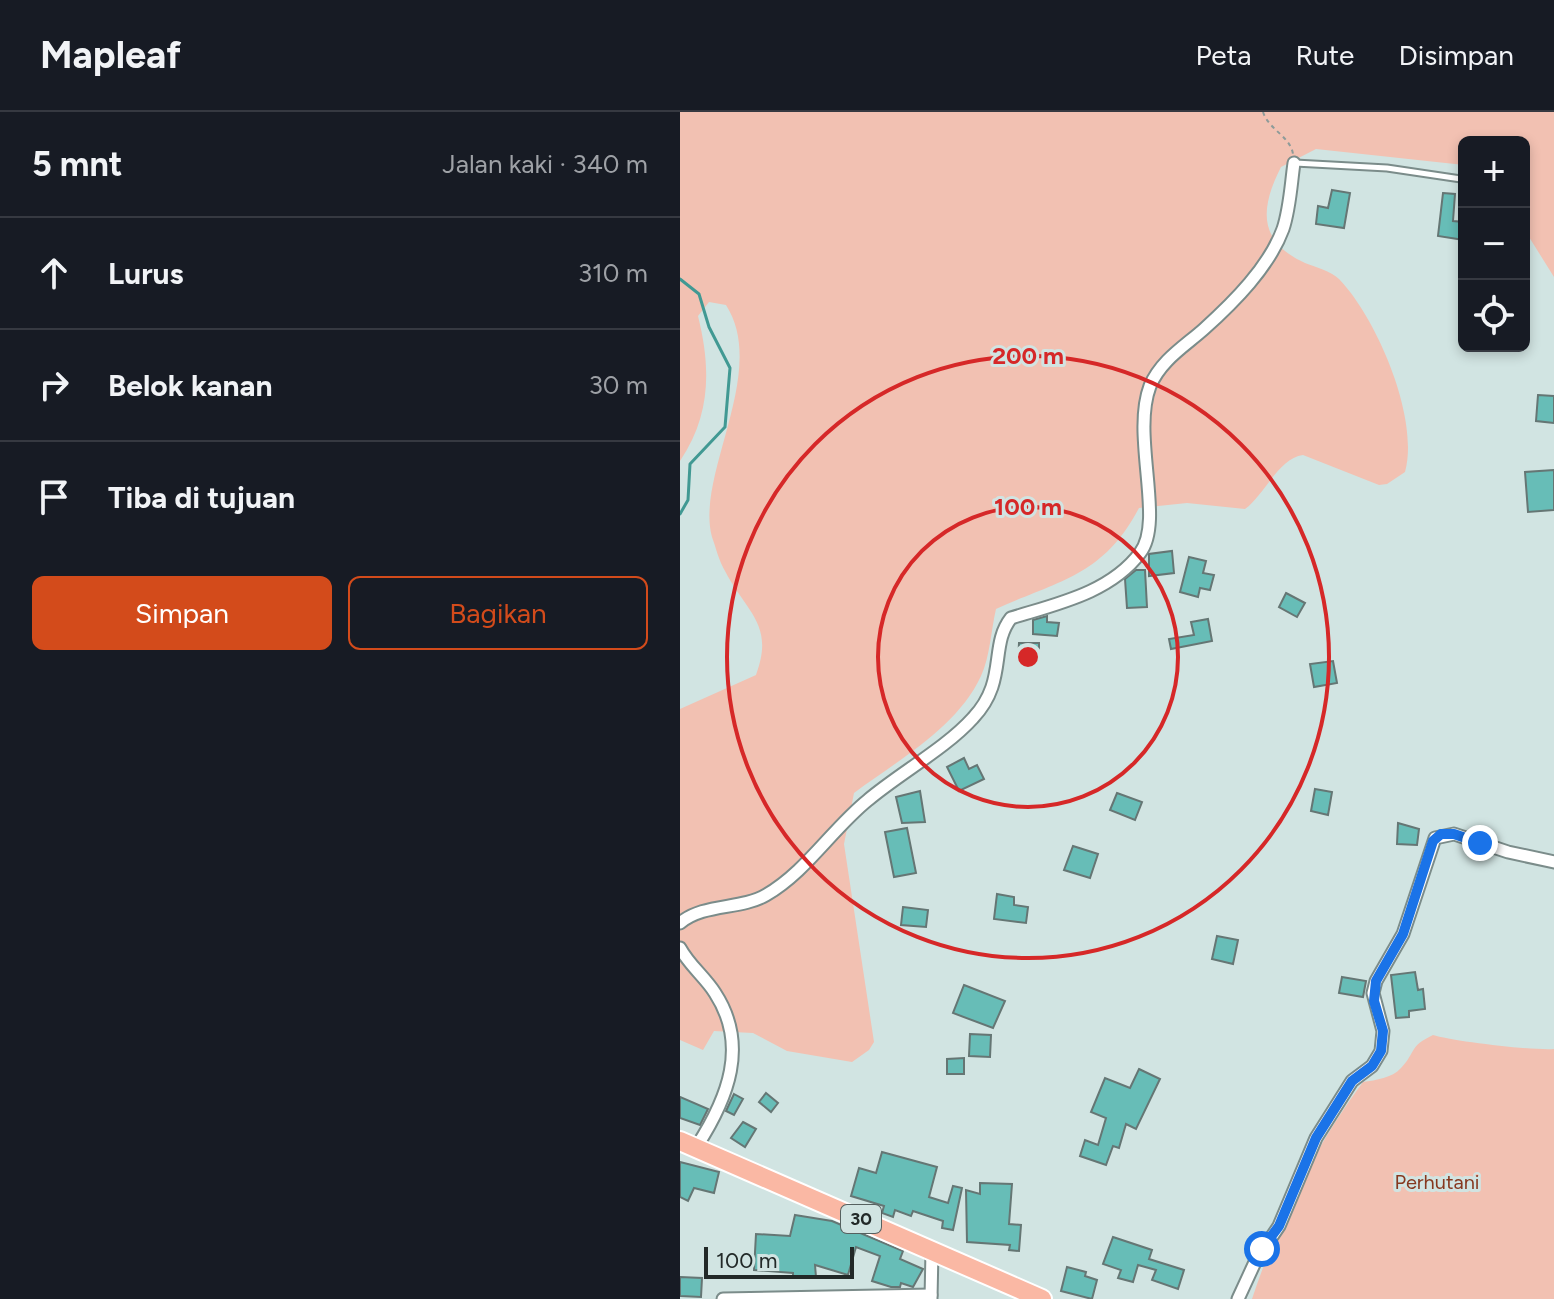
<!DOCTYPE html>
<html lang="id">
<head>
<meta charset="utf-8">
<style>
  :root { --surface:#171b24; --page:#20242c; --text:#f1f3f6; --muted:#9ea1a6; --line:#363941; --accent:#d34b1b }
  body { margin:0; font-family:Figtree,sans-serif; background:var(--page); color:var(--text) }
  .controls { position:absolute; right:24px; top:24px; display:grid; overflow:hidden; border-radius:12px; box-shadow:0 4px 12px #0003 }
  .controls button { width:72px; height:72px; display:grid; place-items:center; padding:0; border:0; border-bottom:2px solid var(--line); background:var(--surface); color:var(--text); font:40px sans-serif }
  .scale { position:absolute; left:24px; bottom:20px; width:150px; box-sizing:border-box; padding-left:8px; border:4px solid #222928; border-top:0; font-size:22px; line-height:28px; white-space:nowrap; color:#222928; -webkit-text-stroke:6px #d1e4e2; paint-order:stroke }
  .stop { position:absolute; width:24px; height:24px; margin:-18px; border:6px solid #1a73e8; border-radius:50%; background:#fff }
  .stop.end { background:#1a73e8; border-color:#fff; box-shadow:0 2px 8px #0008 }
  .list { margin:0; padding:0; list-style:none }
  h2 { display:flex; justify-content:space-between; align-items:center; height:104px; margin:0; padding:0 32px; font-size:34px }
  h2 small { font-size:26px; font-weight:400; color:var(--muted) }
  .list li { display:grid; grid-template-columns:52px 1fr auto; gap:24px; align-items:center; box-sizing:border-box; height:112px; padding:0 32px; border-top:2px solid var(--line) }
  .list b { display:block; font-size:30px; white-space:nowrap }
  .list em { font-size:26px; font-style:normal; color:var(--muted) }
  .actions { display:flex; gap:16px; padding:24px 32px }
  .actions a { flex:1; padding:18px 0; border:2px solid var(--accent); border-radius:12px; text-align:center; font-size:28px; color:var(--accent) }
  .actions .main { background:var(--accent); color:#fff }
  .icon { flex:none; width:44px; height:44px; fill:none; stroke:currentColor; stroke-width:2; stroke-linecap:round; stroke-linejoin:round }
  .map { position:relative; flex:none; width:874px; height:1187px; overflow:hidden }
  header { display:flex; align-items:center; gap:48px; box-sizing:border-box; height:112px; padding:0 40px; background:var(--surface); border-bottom:2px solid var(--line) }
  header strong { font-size:38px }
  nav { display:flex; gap:44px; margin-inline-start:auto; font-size:28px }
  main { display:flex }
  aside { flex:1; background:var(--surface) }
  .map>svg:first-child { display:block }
  .green { fill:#f2c1b2 }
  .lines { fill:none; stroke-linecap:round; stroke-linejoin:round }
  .stream { stroke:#419993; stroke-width:3 }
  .building { fill:#67bdb7; stroke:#657674; stroke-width:2 }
  .service-casing { stroke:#7b8c8a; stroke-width:9 }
  .minor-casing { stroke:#7b8c8a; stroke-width:15 }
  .trunk-casing { stroke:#fff; stroke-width:22 }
  .path { stroke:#8d9b99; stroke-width:2; stroke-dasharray:4 4; stroke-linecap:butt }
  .service { stroke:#fff; stroke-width:5 }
  .minor { stroke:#fff; stroke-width:11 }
  .trunk { stroke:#fab8a4; stroke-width:18 }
  .route { stroke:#1a73e8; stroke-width:10 }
  .ring { fill:none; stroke:#d62828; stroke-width:4 }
  .labels { text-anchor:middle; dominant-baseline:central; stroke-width:6; stroke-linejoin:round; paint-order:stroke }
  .shield { fill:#d1e4e2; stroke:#566160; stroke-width:2 }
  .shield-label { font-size:18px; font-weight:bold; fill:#222928 }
  .park-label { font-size:20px; fill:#86381f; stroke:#d1e4e2 }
  .centre { fill:#d62828; stroke:#d1e4e2; stroke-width:4 }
  .ring-label { font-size:24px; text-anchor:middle; font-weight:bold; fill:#d62828; stroke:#d1e4e2; stroke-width:6; stroke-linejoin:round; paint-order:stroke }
</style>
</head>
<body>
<header>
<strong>Mapleaf</strong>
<nav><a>Peta</a><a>Rute</a><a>Disimpan</a></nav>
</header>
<main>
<aside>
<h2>5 mnt<small>Jalan kaki · 340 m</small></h2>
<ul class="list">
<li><svg class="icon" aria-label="ahead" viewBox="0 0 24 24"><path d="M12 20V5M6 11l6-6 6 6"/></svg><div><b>Lurus</b></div><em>310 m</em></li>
<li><svg class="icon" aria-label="right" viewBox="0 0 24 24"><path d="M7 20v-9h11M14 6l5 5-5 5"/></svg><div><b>Belok kanan</b></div><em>30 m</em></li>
<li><svg class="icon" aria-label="arrive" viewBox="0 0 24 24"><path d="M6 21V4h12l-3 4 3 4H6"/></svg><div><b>Tiba di tujuan</b></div></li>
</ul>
<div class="actions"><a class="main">Simpan</a><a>Bagikan</a></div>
</aside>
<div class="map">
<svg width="874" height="1187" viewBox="0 0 874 1187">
  <rect width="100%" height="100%" fill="#d1e4e2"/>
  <g class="green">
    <path d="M0,0h874v165l-30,-48v-87h-60v23l-148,-16 -35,18c-22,43 -22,75 24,96 10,4 26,8 34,16 37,38 81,139 66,193l-18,12 -8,1 -76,-30c-24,3 -38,39 -58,54l-58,-6 -48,5c-36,68 -79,72 -143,101 -5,21 -6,48 -15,67 -24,52 -83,84 -127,117l-10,51 30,198 -5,8 -17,12 -65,-11 -34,-18 -39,-2 -11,19 -23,-10v-331l76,-34c19,-51 -10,-63 -31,-104 -6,-10 -9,-23 -13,-34 -17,-62 57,-165 14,-232l-17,-3 -11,14c13,52 13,99 -18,145z"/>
    <path d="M753,923c18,6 102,16 121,14v250h-302c25,-76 63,-153 111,-217 13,-2 29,-4 38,-14 16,-17 7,-21 32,-33z"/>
  </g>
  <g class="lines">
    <path class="stream" d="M0,167l19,15 10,33 21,41 -5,59 -35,37 -2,36 -8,14"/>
  </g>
  <g class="building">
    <path d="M652,78l18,3 -6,35 -28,-4 2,-18 10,2z"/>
    <path d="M763,81l12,1 -2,27 11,1v18l-26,-4z"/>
    <path d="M858,283l16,1v27l-18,-2z"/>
    <path d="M874,358v40l-26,2 -3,-40z"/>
    <path d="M492,439l2,22 -25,3v-22z"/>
    <path d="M509,445l17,4 -3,12 11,2 -4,15 -10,-2 -2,9 -18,-5z"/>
    <path d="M456,458h9l2,37 -20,1 -2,-29z"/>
    <path d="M606,481l19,10 -8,14 -18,-10z"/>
    <path d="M367,504v6l12,1 -2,13 -24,-2v-14z"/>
    <path d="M528,507l4,22 -41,8 -2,-10 25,-4 -3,-13z"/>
    <path d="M339,531h20v20h-21z"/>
    <path d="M653,549l4,22 -23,4 -4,-23z"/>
    <path d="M284,646l5,11 8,-4 7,14 -25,12 -12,-24z"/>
    <path d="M635,677l17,3 -4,23 -17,-4z"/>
    <path d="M240,679l5,31 -23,1 -6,-26z"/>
    <path d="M437,681l25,9 -7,18 -25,-10z"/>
    <path d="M718,711l21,6 -2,16 -20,-1z"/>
    <path d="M227,716l9,45 -22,4 -9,-45z"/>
    <path d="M393,734l25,8 -8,24 -26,-8z"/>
    <path d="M317,782l17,3v8l14,2 -2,16 -32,-4z"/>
    <path d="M223,795l25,3 -2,17 -25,-2z"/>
    <path d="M537,824l21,4 -5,24 -21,-5z"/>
    <path d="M735,860l3,18 5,-1 2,20 -16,2v6l-13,1 -5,-43z"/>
    <path d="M662,865l24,4 -3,16 -24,-4z"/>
    <path d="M284,873l41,16 -12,27 -40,-15z"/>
    <path d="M290,922l21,1 -1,22 -21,-1z"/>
    <path d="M284,946v16h-17v-15z"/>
    <path d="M459,957l21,10 -24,50 -10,-5 -7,24 -6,-2 -7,19 -26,-9 5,-16 13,5 8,-27 -15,-6 14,-34 25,10z"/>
    <path d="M86,981l12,10 -7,9 -12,-10z"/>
    <path d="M54,982l9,5 -9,16 -8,-4z"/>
    <path d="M0,985l28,12 -8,16 -20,-7z"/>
    <path d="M63,1010l13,7 -11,18 -14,-9z"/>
    <path d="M202,1040l55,15 -8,30 19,6 5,-17 9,2 -9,42 -11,-2 1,-7 -30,-10 -2,5 -16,-6 -2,7 -11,-4 2,-7 -33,-10 8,-28 17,5z"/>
    <path d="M0,1050l39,10 -5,21 -20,-5 -6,13 -8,-4z"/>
    <path d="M300,1071l32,1 -3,40 12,1 -2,26 -10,-1 1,-5 -43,-3 -1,-52 14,4z"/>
    <path d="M115,1103l37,6 71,30 -3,8 23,10 -10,18 -12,-4 -1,4h-9l-19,-6 8,-25 -24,-9 -8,28 -33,-10 1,12 -23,1v-5l-39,-3 2,-36 34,2z"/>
    <path d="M433,1125l39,13 -3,9 35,11 -6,19 -26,-9 4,-10 -18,-5 -5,17 -15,-4 3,-8 -18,-6z"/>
    <path d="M387,1155l19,5 -1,4 12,4 -5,19 -31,-8z"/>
    <path d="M0,1165l22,1 -1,19 -21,-1z"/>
  </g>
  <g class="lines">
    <g class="service-casing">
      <path id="service" d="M615,51l92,5 74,11"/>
    </g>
    <g class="minor-casing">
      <g id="minor">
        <path d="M0,811c24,-20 60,-13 86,-28 40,-23 66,-66 102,-95 32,-27 78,-52 105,-82 35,-37 16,-72 38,-100 45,-14 99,-25 129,-65 25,-32 -9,-117 10,-167 11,-26 35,-40 54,-57 30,-27 65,-62 79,-100 7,-21 8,-45 11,-66"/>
        <path d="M0,836c9,17 25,29 35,45 34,52 13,105 -18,153"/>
        <path d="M43,1187l208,-4"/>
        <path d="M251,1187l1,-48"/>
        <path d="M558,1187l18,-39 23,-34 37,-88 36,-57 20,-15 9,-15 2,-20 -10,-38 3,-12 27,-47 32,-96 19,-4 54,18 46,10"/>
      </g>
    </g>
    <g class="trunk-casing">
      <path id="trunk" d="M0,1029l362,158"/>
    </g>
    <path class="path" d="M583,0c6,18 27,24 30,42"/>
    <use href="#service" class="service"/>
    <use href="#minor" class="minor"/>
    <use href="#trunk" class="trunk"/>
  </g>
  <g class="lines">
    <path class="route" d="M582,1137l17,-23 37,-88 36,-57 20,-15 9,-15 2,-20 -9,-30 2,-20 27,-47 30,-93 8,-7h13l26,9"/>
  </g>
  <g class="ring">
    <circle cx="348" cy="545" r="150"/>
    <circle cx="348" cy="545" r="301"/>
  </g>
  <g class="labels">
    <rect class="shield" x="161" y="1093" width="40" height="28" rx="6"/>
    <g class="shield-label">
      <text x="181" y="1107">30</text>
    </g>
    <g class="park-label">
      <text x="757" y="1070">Perhutani</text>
    </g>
  </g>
  <circle cx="348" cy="545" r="12" class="centre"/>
  <g class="ring-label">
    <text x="348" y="252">200 m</text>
    <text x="348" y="403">100 m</text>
  </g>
</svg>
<div class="controls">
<button>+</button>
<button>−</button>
<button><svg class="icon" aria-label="locate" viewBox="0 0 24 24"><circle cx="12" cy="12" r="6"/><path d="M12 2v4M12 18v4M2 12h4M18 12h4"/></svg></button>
</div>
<div class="scale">100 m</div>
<div class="stop" style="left:582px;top:1137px"></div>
<div class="stop end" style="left:800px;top:731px"></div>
</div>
</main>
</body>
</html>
